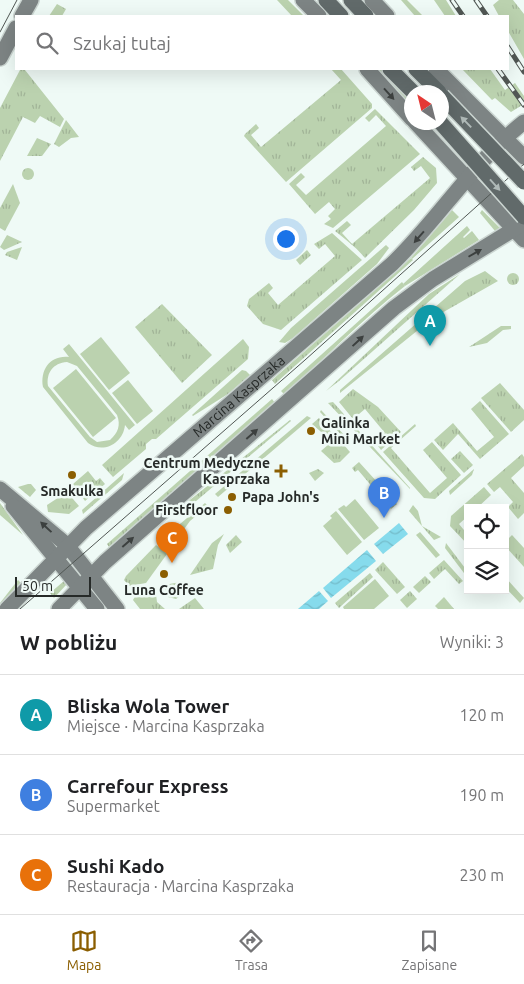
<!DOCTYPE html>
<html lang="pl">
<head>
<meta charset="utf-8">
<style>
  :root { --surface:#fff; --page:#f2f2f2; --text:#202124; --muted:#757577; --line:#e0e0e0; --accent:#8b5e01 }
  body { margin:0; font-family:Ubuntu,sans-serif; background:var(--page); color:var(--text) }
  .controls { position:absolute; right:15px; bottom:15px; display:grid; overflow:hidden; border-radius:0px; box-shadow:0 5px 20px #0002 }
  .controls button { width:45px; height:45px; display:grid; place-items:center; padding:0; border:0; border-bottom:1px solid var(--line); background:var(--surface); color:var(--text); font:25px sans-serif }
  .compass { position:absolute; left:404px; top:85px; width:45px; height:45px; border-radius:50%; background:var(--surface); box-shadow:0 5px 20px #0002; rotate:325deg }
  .scale { position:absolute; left:15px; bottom:12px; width:76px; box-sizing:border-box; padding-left:5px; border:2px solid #262a28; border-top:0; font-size:14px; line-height:18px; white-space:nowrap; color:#262a28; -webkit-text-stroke:4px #effaf6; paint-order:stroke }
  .you { position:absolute; left:285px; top:238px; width:18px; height:18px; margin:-12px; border:4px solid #fff; border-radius:50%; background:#1a73e8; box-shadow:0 0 0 8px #1a73e833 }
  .badge { display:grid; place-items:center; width:32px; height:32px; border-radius:50%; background:var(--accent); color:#fff; font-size:16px; font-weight:700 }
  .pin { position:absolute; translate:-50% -41px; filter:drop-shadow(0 1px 2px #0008) }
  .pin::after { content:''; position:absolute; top:26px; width:18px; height:15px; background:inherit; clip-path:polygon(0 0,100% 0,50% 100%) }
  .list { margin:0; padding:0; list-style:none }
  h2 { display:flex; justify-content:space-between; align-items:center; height:65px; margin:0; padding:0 20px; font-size:21px }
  h2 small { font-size:16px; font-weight:400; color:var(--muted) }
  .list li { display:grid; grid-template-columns:32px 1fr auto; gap:15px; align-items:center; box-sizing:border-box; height:80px; padding:0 20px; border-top:1px solid var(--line) }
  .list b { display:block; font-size:19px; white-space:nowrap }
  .list p { margin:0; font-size:16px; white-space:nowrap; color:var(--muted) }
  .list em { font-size:16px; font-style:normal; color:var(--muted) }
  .icon { flex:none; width:28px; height:28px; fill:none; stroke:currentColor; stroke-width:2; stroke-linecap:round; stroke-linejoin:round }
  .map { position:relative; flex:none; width:524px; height:609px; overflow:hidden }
  .search { position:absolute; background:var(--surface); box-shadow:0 5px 20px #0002; left:15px; right:15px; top:15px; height:55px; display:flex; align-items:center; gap:12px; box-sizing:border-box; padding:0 18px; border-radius:0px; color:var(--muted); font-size:19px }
  .sheet { height:305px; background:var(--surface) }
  nav { display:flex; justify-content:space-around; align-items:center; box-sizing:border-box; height:70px; border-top:1px solid var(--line); background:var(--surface); font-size:14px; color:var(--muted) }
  nav a { display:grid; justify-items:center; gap:2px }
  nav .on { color:var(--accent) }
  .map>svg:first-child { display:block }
  .grass { fill:url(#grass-tufts) }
  .garden { fill:#bbd2af; fill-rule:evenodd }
  .water { fill:url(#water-waves) }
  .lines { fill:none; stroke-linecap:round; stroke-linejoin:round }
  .secondary-casing { stroke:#cbd5d1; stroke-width:18 }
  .primary-casing { stroke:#cbd5d1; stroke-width:18 }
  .secondary { stroke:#7d8484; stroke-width:15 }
  .primary { stroke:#616a6a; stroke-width:15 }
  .tram { stroke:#515754; stroke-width:1 }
  .rail-casing { stroke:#515754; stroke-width:5 }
  .rail { stroke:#effaf6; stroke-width:3; stroke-dasharray:9; stroke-linecap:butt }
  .primary-bridge-casing { stroke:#cbd5d1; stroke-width:18; stroke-linecap:butt }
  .primary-bridge { stroke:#616a6a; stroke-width:15 }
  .oneway { fill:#3c403f }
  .oneway2 { fill:#afb9b7 }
  .poi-dot { fill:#8b5e01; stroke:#effaf6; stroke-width:2 }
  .labels { text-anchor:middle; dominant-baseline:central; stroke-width:5; stroke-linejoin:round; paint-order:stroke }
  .street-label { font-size:14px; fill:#262a28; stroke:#effaf6 }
  .poi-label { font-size:14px; font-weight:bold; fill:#262a28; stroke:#effaf6; text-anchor:start }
</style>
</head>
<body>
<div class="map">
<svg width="524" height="609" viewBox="0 0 524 609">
  <defs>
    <pattern id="grass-tufts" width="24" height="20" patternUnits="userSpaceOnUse" patternTransform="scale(1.25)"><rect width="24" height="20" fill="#bbd2af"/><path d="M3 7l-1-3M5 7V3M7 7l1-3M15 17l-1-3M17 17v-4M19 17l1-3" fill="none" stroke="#a1b497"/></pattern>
    <pattern id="water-waves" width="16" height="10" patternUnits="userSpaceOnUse" patternTransform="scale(1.25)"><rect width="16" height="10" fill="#86dbec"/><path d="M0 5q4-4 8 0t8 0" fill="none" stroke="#74bcca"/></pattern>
  </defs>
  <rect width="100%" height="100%" fill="#effaf6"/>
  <g class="grass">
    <path d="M277,0h11l16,16h-12z"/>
    <path d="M401,0h6l16,16h-8z"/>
    <path d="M434,0h12l10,16h-11z"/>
    <path d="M499,0h14l11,14v45l-16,-28v-15h-9l-6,-11z"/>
    <path d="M57,4l9,5 -4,7h-13z"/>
    <path d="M331,69h10l31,35v4l-86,74 -42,-46 1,-2 11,-10 3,4 -8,7 10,12 80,-67z"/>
    <path d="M376,69h5l30,32v6z"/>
    <path d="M462,69h28l15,21 10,-7 9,13v8l-13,8 -16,-14 -3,2z"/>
    <path d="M20,70h5l39,49 -4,8 -20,-11 -5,7 -12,-6 -23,44v-53z"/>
    <path d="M375,109l45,45 -87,74 -9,-4 7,-5 -3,-3 7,-7 -6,-7 -14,12 -26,-30 12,-11 4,4 -9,8 10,10 80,-69 -10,-11 -7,7 -4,-4z"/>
    <path d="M66,120l13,17 -8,1 -12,9 -5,-3z"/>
    <path d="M37,138l14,6 -9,12h-15z"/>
    <path d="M423,157l13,11 1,15 -23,27 -49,48c-9,-11 -19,-18 -30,-27l12,-10 4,4 -9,8 10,11 78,-66 -9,-12 -7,5 -3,-4z"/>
    <circle cx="28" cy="174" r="6"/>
    <path d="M13,184l7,19 -15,28 -5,-3v-20z"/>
    <path d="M332,233l30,27 -81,70 -18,-6 -16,-18 2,-7 20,-16 4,5 -5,5 10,12 57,-49 -10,-12 -6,5 -5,-5z"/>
    <path d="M7,235l15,7 -18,8 -4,-3z"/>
    <path d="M386,245l3,3 -12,16 -84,74 -8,5 -6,-1 12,-14z"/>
    <path d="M22,247l-5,13 -12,-5 2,-3z"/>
    <path d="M307,250l4,5 -11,10 -4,-5z"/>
    <path d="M411,258l2,2 -136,122 -2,2 -3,-4z"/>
    <path d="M485,271l13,10 -65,37 -93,75v-3l125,-109z"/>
    <circle cx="513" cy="279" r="6"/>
    <path d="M460,274l-121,107 -13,10 103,-97z"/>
    <path d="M402,282l3,4c-43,33 -80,73 -121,108l-3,-3z"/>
    <path d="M162,304l50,51 -30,28 -47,-56z"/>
    <path d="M501,326h10v3l-8,1 -16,13 -18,4z"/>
    <path d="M243,339l6,8 -1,12 -92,80h-4l-6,5v5l-33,28 -11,-12z"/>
    <path d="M242,370l4,1 4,4 -22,19 -35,22 -1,-1z"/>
    <path d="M500,383l24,27v10l-13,12 -30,-34z"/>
    <path d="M353,389l25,18 23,25 -20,18 -6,-8 10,-9 -20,-24 -12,10 -14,-17z"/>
    <path d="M272,399l3,4 -166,144 -2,-3z"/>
    <path d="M480,401l29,33 -29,25 -22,-25 -15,16 -9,-10 19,-17 24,28 17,-14 -23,-28z"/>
    <path d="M333,402l77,86v1l-82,-86z"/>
    <path d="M321,410l26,28h-3l-24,-26z"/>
    <path d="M307,416l4,2 -93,79 -3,-3z"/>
    <path d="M319,418l14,16 -5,4 -16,-14z"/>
    <path d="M290,420l1,1 -102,86 -3,-4z"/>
    <path d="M415,424l1,2 -25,22 39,45 17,-15 -24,-28 9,-8 29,33 -26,24 -11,-1 -41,-46z"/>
    <path d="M337,437l13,15 -10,10 -6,1 -13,-12z"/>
    <path d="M460,451l13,14 -9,8 -13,-14z"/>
    <path d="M522,454l2,3v9l-13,12 13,15v20l-6,6 -10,-12 5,-5 -13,-15 -6,5 -7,-8z"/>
    <path d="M359,462l38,42 -6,5 -33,-39 -3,2 -3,-4z"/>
    <path d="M318,469l6,4 -9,8 -6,-8z"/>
    <path d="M474,469l-2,6 -22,20 -1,-4z"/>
    <path d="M88,471l8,10 4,-3 5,6 -20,17 -12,-17z"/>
    <path d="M124,473l-2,7 -39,34 -1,-4z"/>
    <path d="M28,484h3l5,6 -6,7 -12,-10z"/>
    <path d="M484,487l7,8 -14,13h-9v8l-9,8 9,11v10l-18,-19 1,-10z"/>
    <path d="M67,492l12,14 -10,8 -21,-2 -1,-7z"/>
    <path d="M0,503l23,32 -23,-20z"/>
    <path d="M205,503l3,3 -18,15 -21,29 -7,-11z"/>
    <path d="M413,505l5,6 4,15 19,11 -7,3 -25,-29z"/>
    <path d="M420,532l20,23 -4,3 -20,-23z"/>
    <path d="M224,534l-6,11 -5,24 -23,6 22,-32z"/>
    <path d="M236,535l6,7 -12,11 -4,-8z"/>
    <path d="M512,535l12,13v19l-19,-21v-4z"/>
    <path d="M446,543l22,29 -1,5 -22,-29z"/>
    <path d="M156,545l11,9 -21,29 -17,3 -5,-6 2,-4z"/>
    <path d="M444,560l19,21 -4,3 -14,-15 -11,10 -5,-6z"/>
    <path d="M383,562l22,25 -8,7 -22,-24z"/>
    <path d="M370,573l3,4 -34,31 -4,-5z"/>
    <path d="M425,576l6,6 -12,11 -6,-6z"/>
    <path d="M505,577l19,21 -4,5 -15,-16z"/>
    <path d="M18,580l4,4 -22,23v-4z"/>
    <path d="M64,581l3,3 -13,14 -4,-5z"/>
    <path d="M186,581l5,7 -15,11 -8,-2 -4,-12z"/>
    <path d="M155,587l2,15 8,7h-25l-7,-9 6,-11z"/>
    <path d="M410,591l7,8 -10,9 -7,-8z"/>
    <path d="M444,597l10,12h-16l-3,-3z"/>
    <path d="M195,598l9,11h-25z"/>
  </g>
  <g class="garden">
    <path d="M452,210l7,7 -47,42 -1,-1z"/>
    <path d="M482,210l18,18 -5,3 -15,-18z"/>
    <path d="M467,226l3,4 -7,7 1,1 8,-7 7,9 -74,46 -2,-2z"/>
    <path d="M101,337l29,36 -21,17 -29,-36z"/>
    <path d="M69,344l66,81 -6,5 -4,-5c-2,19 -22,29 -37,18l-45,-56c-3,-17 7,-32 26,-30l-6,-8zM67,362l10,4 40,49c4,10 1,18 -7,25l-13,2 -7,-5 -42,-51c-2,-13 5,-23 19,-24z"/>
    <path d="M76,369l40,49 -23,19 -40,-49z"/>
    <path d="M128,380l25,31 -16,13 -25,-31z"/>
    <path d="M355,499l24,29 -15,12 -26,-31 6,-4 2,2z"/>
    <path d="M336,511l26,31 -15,13 -24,-29 9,-8 -2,-2z"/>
    <path d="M375,579l14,17 -15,13h-30l-1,-2z"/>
  </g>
  <g class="water">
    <path d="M399,523l9,11 -25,20 -9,-10z"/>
    <path d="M367,550l9,11 -45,37 -8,-10z"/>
    <path d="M319,591l9,10 -9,8h-21z"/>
  </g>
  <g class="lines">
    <g class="secondary-casing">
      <g id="secondary">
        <path d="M303,0l16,16"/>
        <path d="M372,0l15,16"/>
        <path d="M22,16l9,-16"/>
        <path d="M0,58l16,-30"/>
        <path d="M367,69l45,50"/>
        <path d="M436,69l88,88"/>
        <path d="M415,122l109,118"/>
        <path d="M0,489l67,56 50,64"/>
        <path d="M13,506l84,103"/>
        <path id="s1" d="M7,609l79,-81 306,-264c47,-45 80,-101 132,-142"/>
        <path d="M59,609l46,-47 289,-254 39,-29 91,-56"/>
      </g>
    </g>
    <g class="primary-casing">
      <g id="primary">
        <path d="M326,0l15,16"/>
        <path d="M351,0l15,16"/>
        <path d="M390,69l23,23"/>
        <path d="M416,69l23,23"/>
      </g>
    </g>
    <use href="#secondary" class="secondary"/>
    <use href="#primary" class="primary"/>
    <g class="tram">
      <path d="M0,32l17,-32"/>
      <path d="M20,609l285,-249 219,-196"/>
    </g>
    <g class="rail-casing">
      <g id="rail">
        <path d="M452,0l11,16"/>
        <path d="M476,0l11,16"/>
        <path d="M508,47l16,25"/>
        <path d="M498,69l26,36"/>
      </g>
    </g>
    <use href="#rail" class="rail"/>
    <g class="primary-bridge-casing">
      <g id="primary-bridge">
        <path d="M442,96l82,86"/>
        <path d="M440,122l84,95"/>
      </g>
    </g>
    <use href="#primary-bridge" class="primary-bridge"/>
  </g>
  <defs><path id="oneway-solid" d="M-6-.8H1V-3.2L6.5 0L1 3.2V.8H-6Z" transform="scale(1.25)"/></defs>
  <g class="oneway">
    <use href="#oneway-solid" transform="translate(389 94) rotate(48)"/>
    <use href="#oneway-solid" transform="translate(419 237) rotate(131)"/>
    <use href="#oneway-solid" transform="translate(475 253) rotate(-30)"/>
    <use href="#oneway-solid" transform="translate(358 341) rotate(-43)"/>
    <use href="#oneway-solid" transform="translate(252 434) rotate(-41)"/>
    <use href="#oneway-solid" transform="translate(46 527) rotate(-137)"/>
    <use href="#oneway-solid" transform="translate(128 542) rotate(-41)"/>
  </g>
  <g class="oneway2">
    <use href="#oneway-solid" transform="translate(466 122) rotate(-134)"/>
    <use href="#oneway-solid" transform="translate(495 185) rotate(48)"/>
  </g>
  <g class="poi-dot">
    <circle cx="311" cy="431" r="5"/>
    <path d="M278.5 463.5h5v5h5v5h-5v5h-5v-5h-5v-5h5z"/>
    <circle cx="72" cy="475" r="5"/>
    <circle cx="232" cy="497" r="5"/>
    <circle cx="228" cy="510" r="5"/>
    <circle cx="164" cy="574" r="5"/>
  </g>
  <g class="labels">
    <g class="street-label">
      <text stroke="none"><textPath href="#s1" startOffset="315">Marcina Kasprzaka</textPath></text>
    </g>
    <g class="poi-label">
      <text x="321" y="423">Galinka<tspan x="321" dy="16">Mini Market</tspan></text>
      <text x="270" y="463" text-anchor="end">Centrum Medyczne<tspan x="270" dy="16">Kasprzaka</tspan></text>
      <text x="72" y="491" text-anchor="middle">Smakulka</text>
      <text x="242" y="497">Papa John's</text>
      <text x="218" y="510" text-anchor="end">Firstfloor</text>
      <text x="164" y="590" text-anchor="middle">Luna Coffee</text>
    </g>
  </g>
</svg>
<div class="controls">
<button><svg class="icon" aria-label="locate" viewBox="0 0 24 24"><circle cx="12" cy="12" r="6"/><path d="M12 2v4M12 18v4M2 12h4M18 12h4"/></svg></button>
<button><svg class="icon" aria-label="layers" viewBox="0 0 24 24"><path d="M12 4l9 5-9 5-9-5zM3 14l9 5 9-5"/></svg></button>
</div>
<svg class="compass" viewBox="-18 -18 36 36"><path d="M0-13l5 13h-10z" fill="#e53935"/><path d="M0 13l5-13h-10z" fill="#757577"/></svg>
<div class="scale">50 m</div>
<div class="you"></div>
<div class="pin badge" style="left:430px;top:346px;background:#0f9aa8">A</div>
<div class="pin badge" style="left:384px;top:518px;background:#3f7fe0">B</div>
<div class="pin badge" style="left:172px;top:563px;background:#e8710a">C</div>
<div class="search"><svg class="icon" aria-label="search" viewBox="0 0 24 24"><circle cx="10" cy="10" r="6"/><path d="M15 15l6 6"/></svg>Szukaj tutaj</div>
</div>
<section class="sheet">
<h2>W pobliżu<small>Wyniki: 3</small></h2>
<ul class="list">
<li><span class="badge" style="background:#0f9aa8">A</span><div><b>Bliska Wola Tower</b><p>Miejsce · Marcina Kasprzaka</p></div><em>120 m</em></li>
<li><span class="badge" style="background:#3f7fe0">B</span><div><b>Carrefour Express</b><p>Supermarket</p></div><em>190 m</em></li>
<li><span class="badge" style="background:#e8710a">C</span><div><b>Sushi Kado</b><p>Restauracja · Marcina Kasprzaka</p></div><em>230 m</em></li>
</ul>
</section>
<nav>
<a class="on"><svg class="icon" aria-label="map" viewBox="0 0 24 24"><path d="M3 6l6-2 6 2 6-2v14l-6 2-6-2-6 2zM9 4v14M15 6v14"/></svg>Mapa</a>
<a><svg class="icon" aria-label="directions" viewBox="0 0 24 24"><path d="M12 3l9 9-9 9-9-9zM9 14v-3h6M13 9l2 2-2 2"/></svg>Trasa</a>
<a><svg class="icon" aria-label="saved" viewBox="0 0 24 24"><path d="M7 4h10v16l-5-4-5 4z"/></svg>Zapisane</a>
</nav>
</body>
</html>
